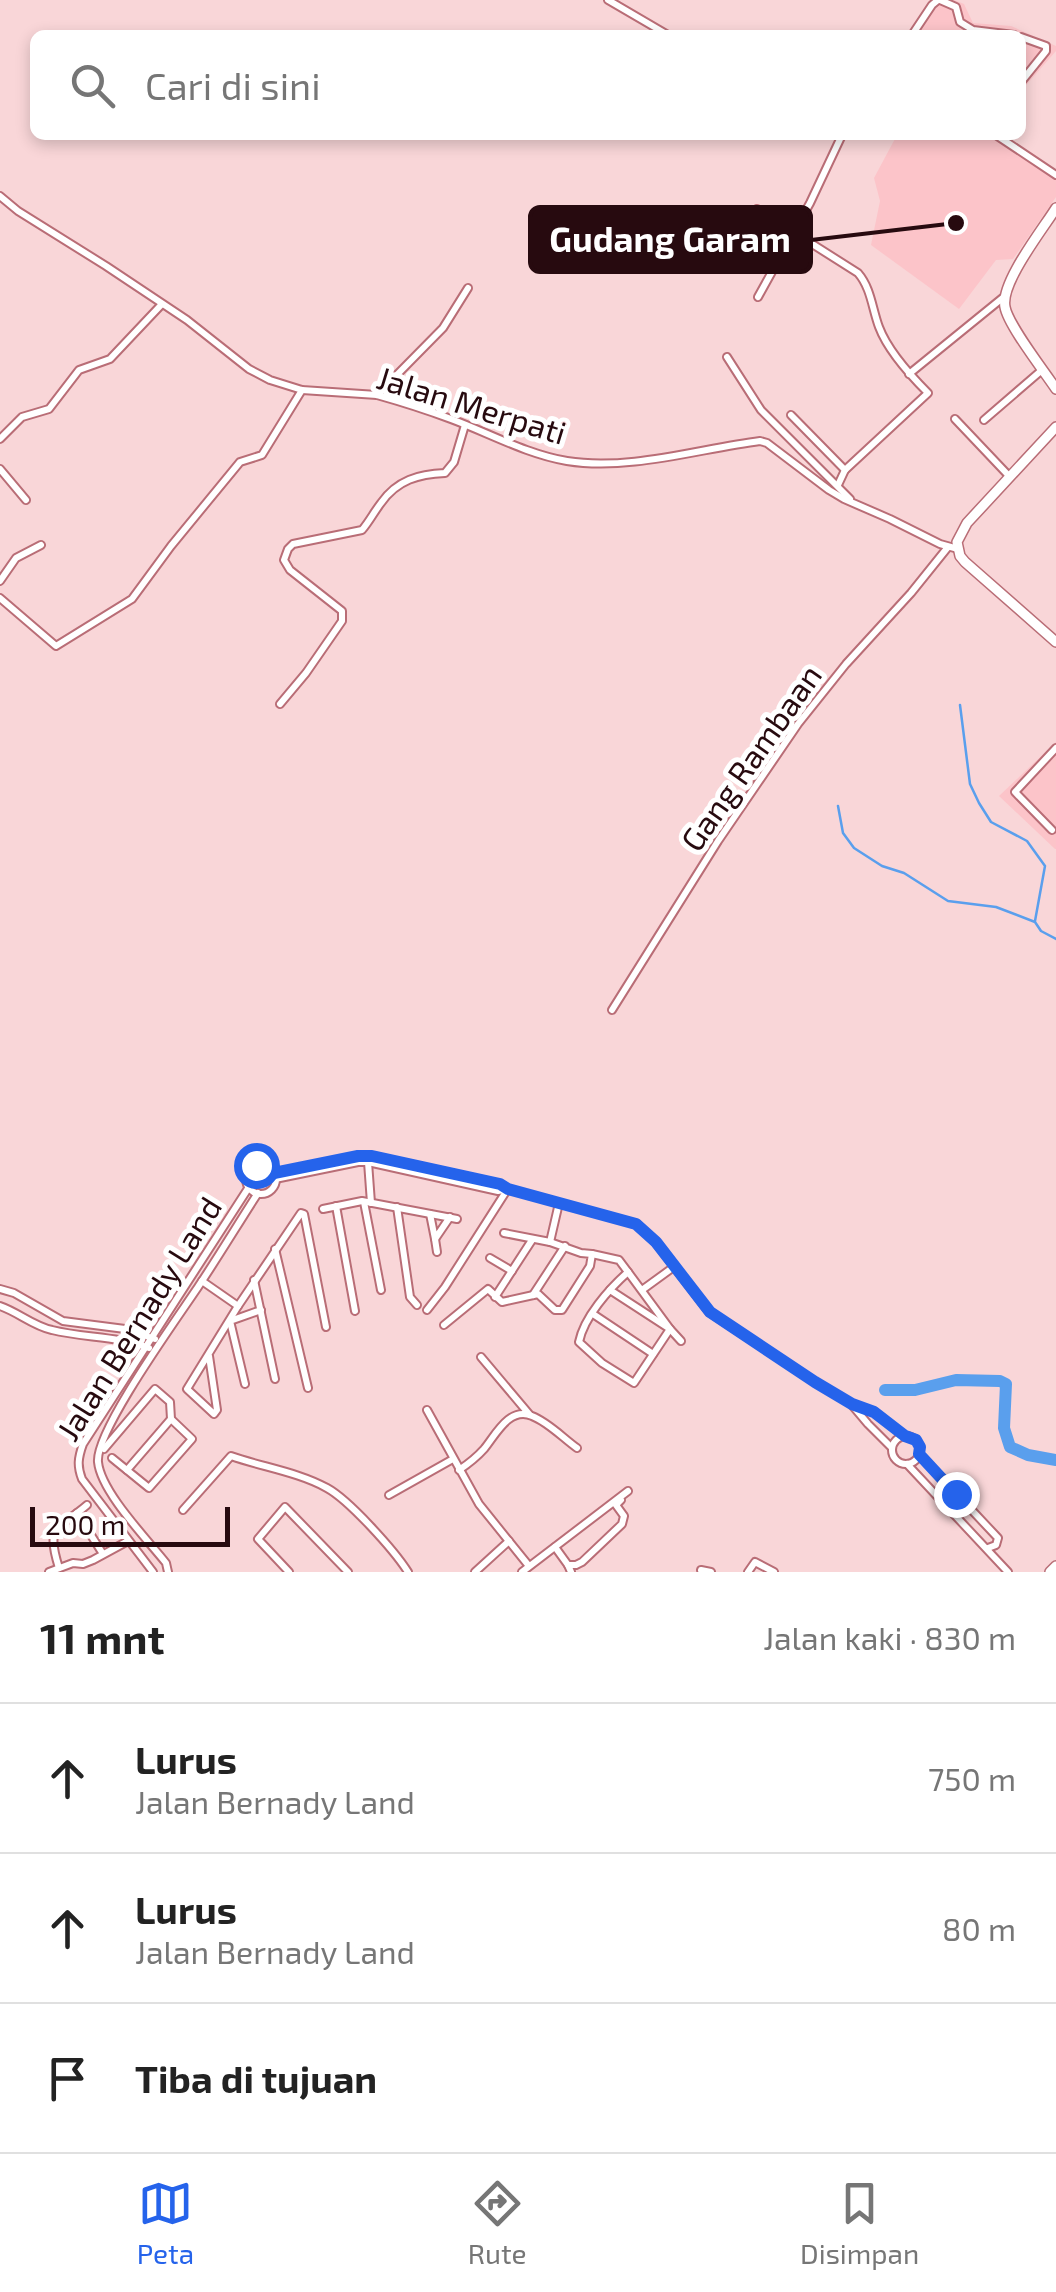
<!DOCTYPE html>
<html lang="id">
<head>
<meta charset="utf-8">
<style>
  :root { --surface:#fff; --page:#f2f2f2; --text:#222; --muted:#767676; --line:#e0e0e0; --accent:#2563eb }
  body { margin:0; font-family:"Exo 2",sans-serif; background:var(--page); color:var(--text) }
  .scale { position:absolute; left:30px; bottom:25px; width:200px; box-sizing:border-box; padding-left:10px; border:5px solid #270a0f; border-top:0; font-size:28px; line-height:35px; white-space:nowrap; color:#270a0f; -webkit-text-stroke:8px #fff; paint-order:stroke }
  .stop { position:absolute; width:30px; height:30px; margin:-22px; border:8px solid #2563eb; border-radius:50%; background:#fff }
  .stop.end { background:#2563eb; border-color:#fff; box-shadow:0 2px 10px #0008 }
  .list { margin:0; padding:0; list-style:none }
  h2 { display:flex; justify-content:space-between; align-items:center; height:130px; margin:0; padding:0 40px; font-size:42px }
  h2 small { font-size:32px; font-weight:400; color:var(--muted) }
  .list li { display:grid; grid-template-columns:65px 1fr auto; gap:30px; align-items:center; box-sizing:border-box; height:150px; padding:0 40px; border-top:2px solid var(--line) }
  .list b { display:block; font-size:38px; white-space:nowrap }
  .list p { margin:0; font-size:32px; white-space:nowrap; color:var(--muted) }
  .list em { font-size:32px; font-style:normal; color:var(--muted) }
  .icon { flex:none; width:55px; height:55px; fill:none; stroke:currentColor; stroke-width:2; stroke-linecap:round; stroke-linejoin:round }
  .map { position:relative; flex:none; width:1056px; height:1572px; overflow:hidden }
  .search { position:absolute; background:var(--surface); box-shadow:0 5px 15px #0003; left:30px; right:30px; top:30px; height:110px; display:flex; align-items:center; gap:25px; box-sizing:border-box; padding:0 35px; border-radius:15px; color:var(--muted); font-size:38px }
  .sheet { height:580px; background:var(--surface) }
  nav { display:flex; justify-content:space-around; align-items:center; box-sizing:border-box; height:140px; border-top:2px solid var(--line); background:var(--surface); font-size:28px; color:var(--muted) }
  nav a { display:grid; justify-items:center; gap:5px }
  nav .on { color:var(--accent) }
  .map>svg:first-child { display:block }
  .built { fill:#fcc4c9 }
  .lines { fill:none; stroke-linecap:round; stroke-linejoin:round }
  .stream { stroke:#5a9fed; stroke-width:2.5 }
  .river { stroke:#5a9fed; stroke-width:12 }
  .street-casing { stroke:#b96d76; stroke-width:10 }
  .secondary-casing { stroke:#b96d76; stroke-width:12 }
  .street { stroke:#fff; stroke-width:6 }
  .secondary { stroke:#fff; stroke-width:9 }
  .route { stroke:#2563eb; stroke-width:12 }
  .labels { text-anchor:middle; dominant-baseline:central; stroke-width:10; stroke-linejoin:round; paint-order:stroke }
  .street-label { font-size:32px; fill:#270a0f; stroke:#fff }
  .leader { fill:none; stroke:#270a0f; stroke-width:4 }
  .callout-dot { fill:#270a0f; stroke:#fff; stroke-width:4 }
  .callout { fill:#270a0f; stroke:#270a0f; stroke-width:4 }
  .callout-label { font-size:35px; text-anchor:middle; font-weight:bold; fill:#fff }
</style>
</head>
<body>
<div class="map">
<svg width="1056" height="1572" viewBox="0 0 1056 1572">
  <rect width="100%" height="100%" fill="#f9d6d8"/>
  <g class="built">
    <path d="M938,0h16l10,4 9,19 38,3 45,20v5l-35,40v-56h-109z"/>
    <path d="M897,135h97l62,38v24l-43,62 -17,1 -37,49 -88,-64 9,-44 -6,-23z"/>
    <path d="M1056,742v107h-1l-56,-53z"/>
  </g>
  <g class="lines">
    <g class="stream">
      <path d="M960,705l10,79 9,19 12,19 36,19 18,25 -10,55"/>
      <path d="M838,806l5,27 11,15 28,18 22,7 44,28 48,6 39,15 6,9 15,8"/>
    </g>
    <path class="river" d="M885,1390h30l41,-10 44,1 6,3 -2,44 6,19 18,8 28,5"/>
    <g class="street-casing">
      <g id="street">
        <path d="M608,0l60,35"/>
        <path d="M940,0l16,7 4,15 13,8 41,5"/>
        <path d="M912,35l20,-30 6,-5"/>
        <path d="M1021,37l25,9v5l-25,31"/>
        <path d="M996,135l60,40"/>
        <path d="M0,196l18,15 88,55 81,54 62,49 21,11 32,10 75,5c25,7 50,15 74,24 38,14 75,35 116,42 62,10 131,-12 193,-20l7,2 62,47 15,9 46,20 50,25 18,5"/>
        <path d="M757,209l101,64c13,15 14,35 21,54 9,24 31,48 49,66l-83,77 -7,15"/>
        <path d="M758,297l52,-94 32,-68"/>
        <path d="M727,357l34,53 89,89"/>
        <path d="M909,374l96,-78"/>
        <path d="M377,395l66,-67 25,-40"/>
        <path d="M791,415l54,55"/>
        <path d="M955,419l55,58"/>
        <path d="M984,420l58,-50"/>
        <path d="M0,439l22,-22 27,-8 30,-39 31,-11 52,-55"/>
        <path d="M0,469l26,31"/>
        <path d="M0,581l16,-23 25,-13"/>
        <path d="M0,598l56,48 76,-47 39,-53 69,-84 22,-7 40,-65"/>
        <path d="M280,704l26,-31 36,-52v-10l-52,-41 -6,-10 4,-11 5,-5 69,-14c7,-8 12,-18 19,-27 16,-23 38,-29 64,-30l9,-11 11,-37"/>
        <path d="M1052,830l-37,-38 41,-44"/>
        <path d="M612,1010l106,-169 80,-117 48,-60 65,-71 37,-46"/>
        <path d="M368,1162l3,41"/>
        <circle cx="261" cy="1179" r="15"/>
        <path d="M274,1173l84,-17h14l128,28 8,5 129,35 19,19 53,69 106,70 37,22 22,8 31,24"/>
        <path d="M275,1179l83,-17h10l130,29 9,-2"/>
        <path d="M364,1202l17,88"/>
        <path d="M336,1206l19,105"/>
        <path d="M397,1207l13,90 7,8"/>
        <path d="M323,1209l39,-8 95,18"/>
        <path d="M430,1214l5,25 15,-22"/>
        <path d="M504,1233l46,9 9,-39"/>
        <path d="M435,1239l2,13"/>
        <path d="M275,1249l33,139"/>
        <path d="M592,1254l27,6 9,12"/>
        <path d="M490,1258l22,13"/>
        <path d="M628,1272l42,57 -36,54 -32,-20 -23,-21c5,-25 30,-53 49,-70z"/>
        <path d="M254,1280l21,99"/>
        <path d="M202,1281l36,25"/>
        <path d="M0,1289l14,4 49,28 62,8 30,10"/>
        <path d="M610,1290l60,39 11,12"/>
        <path d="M642,1290l33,-24"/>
        <path d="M533,1295l32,-49"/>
        <path d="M495,1297l37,-57"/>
        <path d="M0,1306c18,6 33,20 52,24 32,8 65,6 97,18"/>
        <path d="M427,1310l18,-23 62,-97"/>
        <path d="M593,1314l60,40"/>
        <path d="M444,1325l44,-36 14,13 36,-8 17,16h7l28,-44 2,-12 -11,-1 -31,-11"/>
        <path d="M209,1356l8,54 -3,4 -27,-25 51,-83 63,-93 3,1 22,113"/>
        <path d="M481,1357l48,57"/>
        <path d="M245,1384l-15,-63 31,-11"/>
        <path d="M852,1405l16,19 24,24"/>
        <path d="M427,1410l52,94 50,62"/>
        <circle cx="906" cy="1450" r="14"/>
        <path d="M104,1449l51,-60 15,13 1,17 21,20 -43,49 -37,-30"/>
        <path d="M919,1454l79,84 -2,7 -8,3"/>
        <path d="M907,1464l101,108"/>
        <path d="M127,1470l44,-51"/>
        <path d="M459,1470c9,-6 17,-12 25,-21 11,-13 25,-43 48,-33 16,6 31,22 45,32"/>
        <path d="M389,1495l64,-36"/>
        <path d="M183,1510l48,-54c31,11 67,16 96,32 22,12 67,62 81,84"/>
        <path d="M77,1513l26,41"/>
        <path d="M555,1547l13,18"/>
        <path d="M59,1568c-14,-44 -1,-38 28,-63"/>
        <path d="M701,1570l10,2"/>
        <path d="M49,1572l24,-9 10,1 10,-4 35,-19"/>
        <path d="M153,1572l-71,-93c-5,-13 -4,-21 1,-35l166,-257"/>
        <path d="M168,1572l-2,-9c-19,-24 -65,-71 -68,-101 -3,-31 81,-146 102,-178 20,-30 38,-60 58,-91"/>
        <path d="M289,1572l-31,-33 27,-32 63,65"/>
        <path d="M475,1572l34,-31"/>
        <path d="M522,1572l106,-81"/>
        <path d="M571,1572l-3,-7h8l6,-3 40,-38 2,-8 -8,-11 5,-5"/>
        <path d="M748,1572l7,-10 19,10"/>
      </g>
    </g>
    <g class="secondary-casing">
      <g id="secondary">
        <path d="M1056,208c-13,21 -56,75 -51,99 3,18 39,64 51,82"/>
        <path d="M1056,427l-89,96 -10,19 3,14 5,6 91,80"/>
        <path d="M1050,1572l6,-6"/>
      </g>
    </g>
    <use href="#street" class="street"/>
    <use href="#secondary" class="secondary"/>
  </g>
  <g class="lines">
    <path class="route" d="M256,1165l11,1 7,7 84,-17h14l128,28 8,5 128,35 20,18 54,70 105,70 37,22 22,8 31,24 11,4 4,7 -1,7 37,40"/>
  </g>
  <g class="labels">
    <g class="street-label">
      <text transform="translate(472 404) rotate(17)">Jalan Merpati</text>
      <text transform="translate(750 757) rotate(-55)">Gang Rambaan</text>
      <text transform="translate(138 1318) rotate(-58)">Jalan Bernady Land</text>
    </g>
  </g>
  <path class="leader" d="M956 223L811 240"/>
  <circle class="callout-dot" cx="956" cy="223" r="10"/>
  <rect class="callout" x="530" y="207" width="281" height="65" rx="10"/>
  <g class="callout-label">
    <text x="670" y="252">Gudang Garam</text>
  </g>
</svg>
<div class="scale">200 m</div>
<div class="stop" style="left:256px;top:1165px"></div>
<div class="stop end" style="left:956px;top:1494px"></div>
<div class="search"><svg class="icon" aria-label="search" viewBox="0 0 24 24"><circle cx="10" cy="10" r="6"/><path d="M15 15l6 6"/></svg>Cari di sini</div>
</div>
<section class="sheet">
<h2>11 mnt<small>Jalan kaki · 830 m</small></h2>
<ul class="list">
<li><svg class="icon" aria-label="ahead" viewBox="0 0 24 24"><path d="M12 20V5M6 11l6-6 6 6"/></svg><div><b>Lurus</b><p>Jalan Bernady Land</p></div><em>750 m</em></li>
<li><svg class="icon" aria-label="ahead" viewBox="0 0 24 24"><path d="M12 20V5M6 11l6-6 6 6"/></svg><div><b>Lurus</b><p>Jalan Bernady Land</p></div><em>80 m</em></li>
<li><svg class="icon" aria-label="arrive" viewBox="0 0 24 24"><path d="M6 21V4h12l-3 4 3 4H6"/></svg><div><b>Tiba di tujuan</b></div></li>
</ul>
</section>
<nav>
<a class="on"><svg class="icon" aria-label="map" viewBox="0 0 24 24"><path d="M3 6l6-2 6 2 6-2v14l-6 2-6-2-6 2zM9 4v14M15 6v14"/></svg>Peta</a>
<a><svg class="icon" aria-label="directions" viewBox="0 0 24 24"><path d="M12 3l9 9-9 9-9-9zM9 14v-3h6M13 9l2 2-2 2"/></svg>Rute</a>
<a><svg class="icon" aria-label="saved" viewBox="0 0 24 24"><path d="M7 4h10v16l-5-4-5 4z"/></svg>Disimpan</a>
</nav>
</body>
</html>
